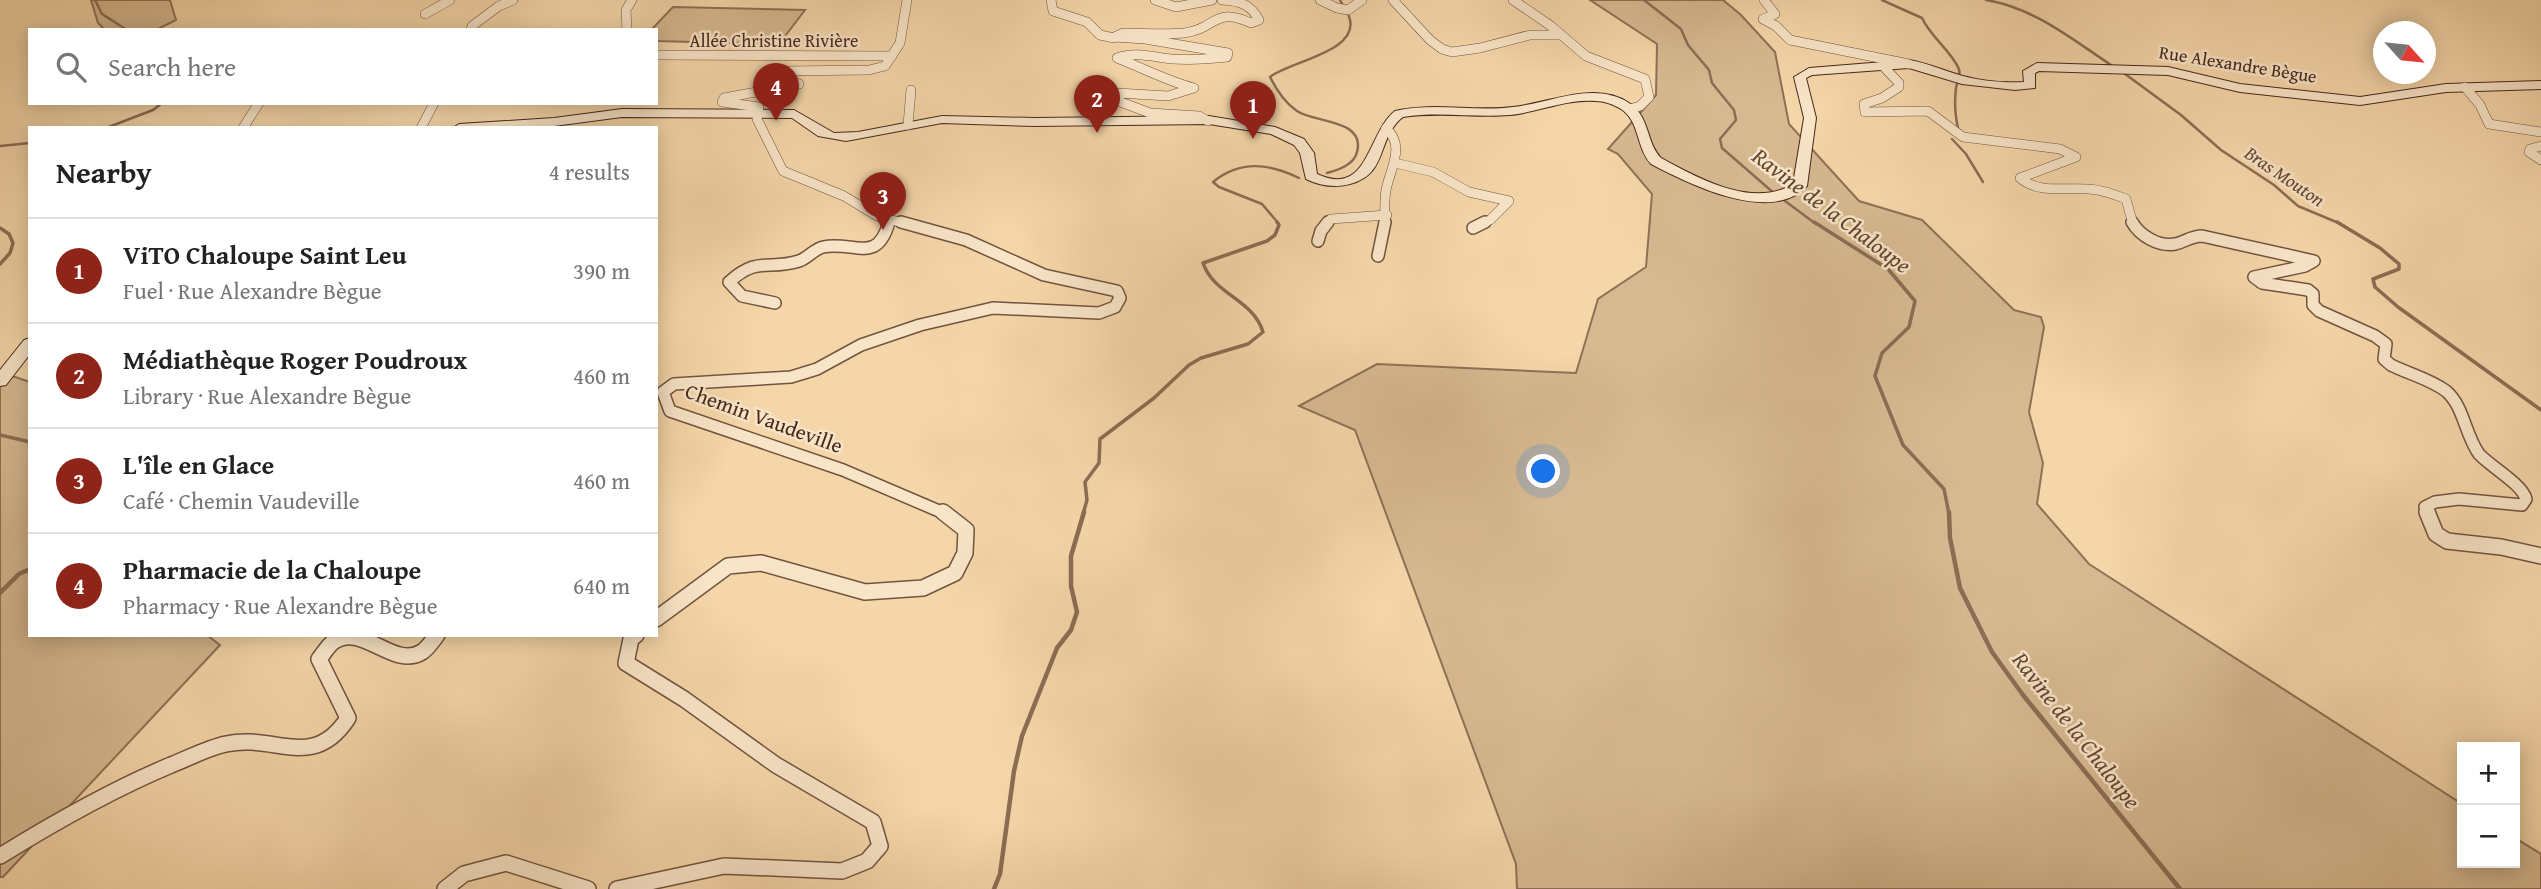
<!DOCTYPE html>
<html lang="en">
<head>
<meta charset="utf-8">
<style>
  :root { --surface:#fff; --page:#f6f6f6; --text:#222; --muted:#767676; --line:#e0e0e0; --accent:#8f2418 }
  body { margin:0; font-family:"Gentium Book Plus",serif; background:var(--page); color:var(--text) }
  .controls { position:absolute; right:21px; bottom:21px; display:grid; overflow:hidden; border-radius:0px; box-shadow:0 4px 18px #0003 }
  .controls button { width:63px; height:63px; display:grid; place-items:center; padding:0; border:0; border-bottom:2px solid var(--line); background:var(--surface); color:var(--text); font:35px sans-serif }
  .compass { position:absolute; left:2373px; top:21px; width:63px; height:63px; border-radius:50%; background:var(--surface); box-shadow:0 4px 18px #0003; rotate:117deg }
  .you { position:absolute; left:1544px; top:472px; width:24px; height:24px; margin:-18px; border:5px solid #fff; border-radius:50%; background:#1a73e8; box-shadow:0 0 0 10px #1a73e833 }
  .badge { display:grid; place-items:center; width:46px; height:46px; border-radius:50%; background:var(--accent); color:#fff; font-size:23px; font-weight:700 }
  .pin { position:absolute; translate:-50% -58px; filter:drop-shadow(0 2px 4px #0008) }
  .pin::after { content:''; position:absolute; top:37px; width:24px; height:21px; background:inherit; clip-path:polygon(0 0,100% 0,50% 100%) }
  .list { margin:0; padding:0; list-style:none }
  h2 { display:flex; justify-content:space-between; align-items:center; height:91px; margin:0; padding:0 28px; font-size:30px }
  h2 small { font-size:23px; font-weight:400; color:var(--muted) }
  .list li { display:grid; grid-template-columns:46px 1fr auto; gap:21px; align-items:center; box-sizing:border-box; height:105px; padding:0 28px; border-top:2px solid var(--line) }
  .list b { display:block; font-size:26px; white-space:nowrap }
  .list p { margin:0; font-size:23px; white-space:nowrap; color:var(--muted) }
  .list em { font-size:23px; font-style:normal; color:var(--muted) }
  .icon { flex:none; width:38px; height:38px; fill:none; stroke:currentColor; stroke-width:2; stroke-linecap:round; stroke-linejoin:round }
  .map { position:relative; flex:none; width:2541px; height:889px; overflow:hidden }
  .search { position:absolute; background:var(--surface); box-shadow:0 4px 18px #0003; left:28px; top:28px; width:630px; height:77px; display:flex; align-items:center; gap:18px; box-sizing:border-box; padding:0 24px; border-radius:0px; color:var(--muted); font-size:26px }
  .panel { position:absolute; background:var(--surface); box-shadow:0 4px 18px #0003; left:28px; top:126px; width:630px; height:511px; border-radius:0px }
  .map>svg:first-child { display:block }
  .green { fill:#d7b991; stroke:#8f7156; stroke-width:2 }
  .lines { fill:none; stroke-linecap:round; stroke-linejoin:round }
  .stream-far2 { stroke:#8c6d54; stroke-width:2.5 }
  .stream-far1 { stroke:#8c6d54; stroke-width:3.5 }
  .stream { stroke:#8c6d54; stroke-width:4.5 }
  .minor-far2-casing { stroke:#72543f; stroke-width:10 }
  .minor-far1-casing { stroke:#72543f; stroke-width:14 }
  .minor-casing { stroke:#72543f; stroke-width:18 }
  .secondary-casing { stroke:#47291c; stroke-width:2 }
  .minor-far2 { stroke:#f8e4c7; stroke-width:9 }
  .minor-far1 { stroke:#f8e4c7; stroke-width:11 }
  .minor { stroke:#f8e4c7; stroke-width:15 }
  .secondary { fill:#f8e4c7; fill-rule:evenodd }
  .labels { text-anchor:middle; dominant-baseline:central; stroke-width:5; stroke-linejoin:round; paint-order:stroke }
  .far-street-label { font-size:18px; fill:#47291c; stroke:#f8e4c7 }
  .far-water-label { font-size:19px; font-style:italic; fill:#644633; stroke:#f8e4c7 }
  .street-label { font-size:21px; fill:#47291c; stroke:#f8e4c7 }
  .water-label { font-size:23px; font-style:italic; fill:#644633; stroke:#f8e4c7 }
</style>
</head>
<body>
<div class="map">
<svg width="2541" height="889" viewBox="0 0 2541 889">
  <rect width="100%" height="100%" fill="#f5d6a9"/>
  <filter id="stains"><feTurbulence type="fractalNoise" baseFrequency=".00286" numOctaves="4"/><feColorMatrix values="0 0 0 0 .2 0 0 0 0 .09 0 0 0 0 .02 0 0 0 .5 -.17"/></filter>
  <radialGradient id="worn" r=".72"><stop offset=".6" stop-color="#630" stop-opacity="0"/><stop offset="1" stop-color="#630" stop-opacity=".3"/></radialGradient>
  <g class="green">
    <path d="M91,0h79l6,20 -20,10h-51l-7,-7z"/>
    <path d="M1590,0h133l18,15 34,37 14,72 70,77 63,19 92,90 27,7 3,10 -15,85 14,51 -6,41 52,60 373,240v59h53v-25l26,16v35h-1024l-1,-25 -161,-434 -56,-24 78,-42 199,9 22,-74 48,-32 6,-73 -34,-40 -10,-5 48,-54 1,-51z"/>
    <path d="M673,7l132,3 -26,34 -123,-3v-11h-5z"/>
    <path d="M0,372l30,10v253h177l13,10 -217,232h-3z"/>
  </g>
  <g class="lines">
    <g class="stream-far2">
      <path d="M95,0l7,14 25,16"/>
      <path d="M1644,0l37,29 7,16 21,25 3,13 22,27 2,10 -16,19 2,9 53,46"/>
      <path d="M1882,0l40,18c9,19 27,31 36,49 4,7 -1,14 -2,21 -2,16 -1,29 3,44"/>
      <path d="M1986,0c49,8 87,40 128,67"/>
      <path d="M2121,71l60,44 40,35 53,35 24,21 43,18"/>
      <path d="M106,128l47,-18 9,-7"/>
      <path d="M1952,139l14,15 17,28"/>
      <path d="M0,146l30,-3"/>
      <path d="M1327,173c11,-3 27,-8 30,-21 9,-33 -43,-29 -60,-41 -12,-8 -21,-22 -27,-34 21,-16 87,-25 80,-57 -1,-7 -7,-14 -10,-20"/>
      <path d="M1781,198l35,26"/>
      <path d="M1279,224l-17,-20 -43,-17 -6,-5c27,-22 56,-19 86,-4"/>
    </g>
    <g class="stream-far1">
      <path d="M1814,222l74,47 27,32 -6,26 -27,26 -7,23 28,69 41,44 5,25"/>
      <path d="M2337,222l43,26 19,16v5l-26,10 2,8 23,20 143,103"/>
      <path d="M0,228l9,6 4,9 -3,10 -10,11"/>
      <path d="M0,435l30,7"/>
      <path d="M1083,514l4,-14 -2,-18 14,-19 1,-24 54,-41 35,-33 12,-7 47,-14 15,-12c-10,-33 -49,-37 -60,-69l64,-22 8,-6 4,-10 -2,-3"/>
    </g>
    <g class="stream">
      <path d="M1949,512l1,26 10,50 32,64 31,43 157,194"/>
      <path d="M0,593l19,-19 11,-5"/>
      <path d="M994,889l6,-15 14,-103 8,-35 35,-88 14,-18 6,-18 -6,-26v-30l13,-44"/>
    </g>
    <g class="minor-far2-casing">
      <g id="minor-far2">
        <path d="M907,0l-7,43 -15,23 -16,4 -84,1 -10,5 24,8 -75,14 -2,4 37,5 -2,12 26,52 61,25 33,20 30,8"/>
        <path d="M1051,0l2,11 34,11 13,13 14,3"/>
        <path d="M1155,0l21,7 36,-7"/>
        <path d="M1320,0l17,8 11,2 14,-10"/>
        <path d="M1393,0l37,40 12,9 10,3 28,-4 50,-13h30"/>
        <path d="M1513,0l38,26 35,30 59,23 4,18 -9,9 -10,3"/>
        <path d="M1764,0l11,14 -12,5 13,7 14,14 119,24"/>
        <path d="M425,14l25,-14"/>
        <path d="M471,30l1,-4 27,-20 14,-6"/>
        <path d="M627,30l-1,-20 6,-10"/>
        <path d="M656,55l236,1"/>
        <path d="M1883,66l16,17v4l-17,11 -18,6 1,8 63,-1 35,26 97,12 16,8 -56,21c18,16 46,9 69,11 13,1 25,5 37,10l7,25"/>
        <path d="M2465,87l15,18 9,19 52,8"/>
        <path d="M1208,121l-9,-5 -49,-3 -40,-15 7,-5 51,3 26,-8c-27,-7 -51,-20 -77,-30 18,-7 36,-1 55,1 18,1 37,0 55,-2l1,-4 -83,-14 -31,-2 9,-4c20,0 41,2 61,0 33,-4 29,-27 67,-10l8,-3c-8,-16 -20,-19 -37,-20"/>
        <path d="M908,125l3,-35"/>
        <path d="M243,128l16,-25"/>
        <path d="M421,128l13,-25"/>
        <path d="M2541,146l-11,3 -1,3 12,8"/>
        <path d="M1395,163l38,9 36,20 40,9 -19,19 -9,4"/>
        <path d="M889,224l1,-5"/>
        <path d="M1327,224l4,-5 56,-4"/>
        <path d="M1385,224c0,-11 -1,-23 1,-34 4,-21 20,-44 0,-62"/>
      </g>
    </g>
    <g class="minor-far1-casing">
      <g id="minor-far1">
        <path d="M901,222l65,18 78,35 73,16 3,7 -5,9 -16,6 -106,-5 -73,17 -59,20 -44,24 -26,8 -117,7 -11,8 7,19 173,59 103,44"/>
        <path d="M2132,222c8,14 27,25 43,22 10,-2 16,-8 27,-8l112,25 -9,5 -51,11 8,6 46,7 5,4v11l6,6 56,25 11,8 -2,15 7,6c18,9 39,14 55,26 18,15 19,44 33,63 12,13 43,30 47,45l-4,6 -63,-6 -24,3 -10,5 3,7"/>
        <path d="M1473,228l12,-6"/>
        <path d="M1318,241l3,-10 7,-9"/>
        <path d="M1378,256l7,-34"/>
        <path d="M775,303l-33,-7 -13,-14c30,-27 39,-11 70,-21 9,-3 15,-12 24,-14 30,-7 54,19 66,-25"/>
      </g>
    </g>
    <g class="minor-casing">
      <g id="minor">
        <path d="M2427,512l9,22 11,7 54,6 40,9"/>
        <path d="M656,619l72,-53 33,-3 104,29 58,-4 32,-15 10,-20 1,-23 -23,-18"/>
        <path d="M0,856c55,-34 111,-66 171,-91 18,-7 36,-17 55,-21 49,-11 87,28 122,-26l-29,-59c4,-5 9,-13 14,-17 29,-21 60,28 89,10 6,-4 11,-12 15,-17"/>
        <path d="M445,889l19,-15 42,-11 82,26"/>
        <path d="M617,889l107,-23 118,5 25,-10 13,-15 -7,-24 -97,-57 -92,-66 -58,-36 5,-24 5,-4"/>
      </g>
    </g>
    <g class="secondary-casing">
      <g id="secondary">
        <path d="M1909,60c19,3 35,11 54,16 18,5 42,7 61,6l-1,-11 14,-8 131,4 72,17 120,13 86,-13 95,-3v8l-95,3 -86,13 -120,-13 -72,-17 -129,-4 -4,2v15l-20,2 -53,-6 -53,-16 -97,7 -6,3 10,40 -9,68c-36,39 -118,-2 -156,-22 -15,-16 -11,-43 -30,-55 -8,-5 -17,-8 -26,-8 -29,-2 -56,11 -85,14 -35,3 -71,-4 -107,2 -27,21 -14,57 -53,67 -15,4 -30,2 -44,-5l-6,-26 -6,-8 -23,-11 -62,-10 -174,2 -93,-3 -96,18 -28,-5 -26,-18 -170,-1 -68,9 -101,2 6,-4 95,-6 68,-9 172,1 40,23 24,-1 84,-16 93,2 174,-2 66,11 29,12 10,14 3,21c52,24 50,-41 78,-63 39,-9 79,1 118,-4 27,-3 53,-14 80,-14 12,0 26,3 36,10 21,13 17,40 32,55 37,20 92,51 132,26l11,-66 -10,-41 15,-9z"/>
        <path d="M30,338v16l-24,31 -6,1v-16l24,-30z"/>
      </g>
    </g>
    <use href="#minor-far2" class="minor-far2"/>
    <use href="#minor-far1" class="minor-far1"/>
    <use href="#minor" class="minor"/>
    <use href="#secondary" class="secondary"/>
  </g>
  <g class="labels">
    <g class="far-street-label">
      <text x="774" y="40">Allée Christine Rivière</text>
      <text transform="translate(2238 64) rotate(9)">Rue Alexandre Bègue</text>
    </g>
    <g class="far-water-label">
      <text transform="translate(2285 176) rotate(34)">Bras Mouton</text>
    </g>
    <g class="street-label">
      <text transform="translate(764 418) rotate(20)">Chemin Vaudeville</text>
    </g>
    <g class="water-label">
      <text transform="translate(1832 210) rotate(37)">Ravine de la Chaloupe</text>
      <text transform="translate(2077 730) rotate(52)">Ravine de la Chaloupe</text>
    </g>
  </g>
  <rect width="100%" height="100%" filter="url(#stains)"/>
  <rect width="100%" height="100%" fill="url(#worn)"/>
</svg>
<div class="controls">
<button>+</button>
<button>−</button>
</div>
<svg class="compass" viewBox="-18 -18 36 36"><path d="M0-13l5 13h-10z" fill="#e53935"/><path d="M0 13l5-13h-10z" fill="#767676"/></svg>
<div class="you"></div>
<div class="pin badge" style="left:1253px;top:139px">1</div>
<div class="pin badge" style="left:1097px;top:133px">2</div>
<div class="pin badge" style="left:883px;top:230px">3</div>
<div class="pin badge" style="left:776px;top:121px">4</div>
<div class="search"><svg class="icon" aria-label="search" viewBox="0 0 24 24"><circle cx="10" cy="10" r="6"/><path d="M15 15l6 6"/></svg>Search here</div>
<section class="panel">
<h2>Nearby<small>4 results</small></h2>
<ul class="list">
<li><span class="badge">1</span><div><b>ViTO Chaloupe Saint Leu</b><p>Fuel · Rue Alexandre Bègue</p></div><em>390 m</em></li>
<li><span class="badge">2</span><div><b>Médiathèque Roger Poudroux</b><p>Library · Rue Alexandre Bègue</p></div><em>460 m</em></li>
<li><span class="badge">3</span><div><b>L'île en Glace</b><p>Café · Chemin Vaudeville</p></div><em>460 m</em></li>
<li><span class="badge">4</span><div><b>Pharmacie de la Chaloupe</b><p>Pharmacy · Rue Alexandre Bègue</p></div><em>640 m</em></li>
</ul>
</section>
</div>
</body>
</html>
